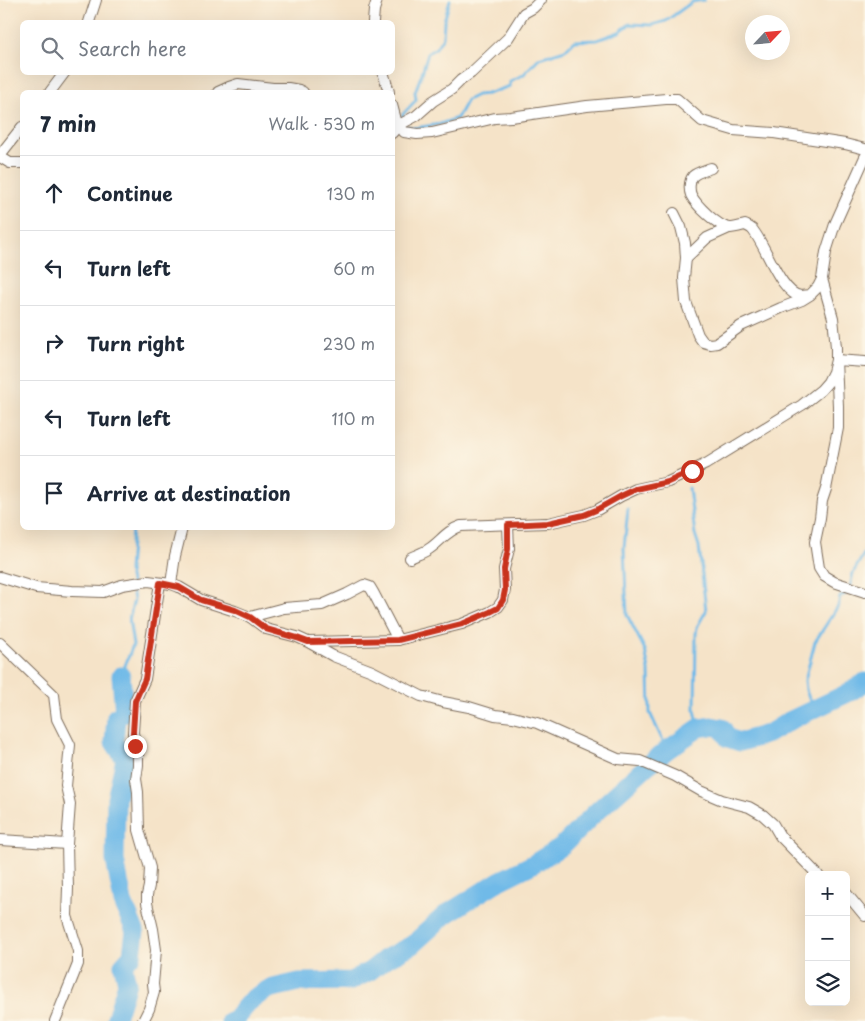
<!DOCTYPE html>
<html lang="en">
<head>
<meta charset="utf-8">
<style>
  :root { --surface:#fff; --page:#f6f6f7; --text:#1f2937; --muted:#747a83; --line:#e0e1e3 }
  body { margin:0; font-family:"Playpen Sans",sans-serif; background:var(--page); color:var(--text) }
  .controls { position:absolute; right:15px; bottom:15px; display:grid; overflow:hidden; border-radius:8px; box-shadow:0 5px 20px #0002 }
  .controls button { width:45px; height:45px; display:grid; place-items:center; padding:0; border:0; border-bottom:1px solid var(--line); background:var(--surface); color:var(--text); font:25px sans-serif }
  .compass { position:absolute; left:745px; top:15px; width:45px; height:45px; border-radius:50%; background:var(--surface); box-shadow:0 5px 20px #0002; rotate:64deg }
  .stop { position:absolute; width:15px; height:15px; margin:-11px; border:4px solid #c8321e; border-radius:50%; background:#fff }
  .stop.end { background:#c8321e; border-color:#fff; box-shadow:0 1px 5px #0008 }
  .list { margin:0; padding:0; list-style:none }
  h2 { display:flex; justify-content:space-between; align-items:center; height:65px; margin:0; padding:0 20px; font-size:21px }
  h2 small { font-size:16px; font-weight:400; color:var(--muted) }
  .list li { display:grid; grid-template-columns:32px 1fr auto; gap:15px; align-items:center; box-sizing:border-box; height:75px; padding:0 20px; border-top:1px solid var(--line) }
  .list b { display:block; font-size:19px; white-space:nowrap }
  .list em { font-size:16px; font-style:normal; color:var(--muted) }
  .icon { flex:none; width:28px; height:28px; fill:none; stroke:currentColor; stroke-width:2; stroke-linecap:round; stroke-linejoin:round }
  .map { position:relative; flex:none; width:865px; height:1021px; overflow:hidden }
  .search { position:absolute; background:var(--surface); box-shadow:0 5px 20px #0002; left:20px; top:20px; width:375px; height:55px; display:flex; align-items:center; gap:12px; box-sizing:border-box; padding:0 18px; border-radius:8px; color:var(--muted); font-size:19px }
  .panel { position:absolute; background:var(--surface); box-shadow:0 5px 20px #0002; left:20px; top:90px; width:375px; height:440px; border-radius:8px }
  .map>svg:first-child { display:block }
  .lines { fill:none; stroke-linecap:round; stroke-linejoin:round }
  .stream { stroke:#6fbae8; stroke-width:3 }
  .river { stroke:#6fbae8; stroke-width:19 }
  .street-casing { stroke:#7c6b5a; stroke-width:12 }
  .street { stroke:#fff; stroke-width:10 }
  .route { stroke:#c8321e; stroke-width:6 }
</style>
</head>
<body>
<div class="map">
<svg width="865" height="1021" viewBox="0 0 865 1021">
  <rect width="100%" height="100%" fill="#fcf5e5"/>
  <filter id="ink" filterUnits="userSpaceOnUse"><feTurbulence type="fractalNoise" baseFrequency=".02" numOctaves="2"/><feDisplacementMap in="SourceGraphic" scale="10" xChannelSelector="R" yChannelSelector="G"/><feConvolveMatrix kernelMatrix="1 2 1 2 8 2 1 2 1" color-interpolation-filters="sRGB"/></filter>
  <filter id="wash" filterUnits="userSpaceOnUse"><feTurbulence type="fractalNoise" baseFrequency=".0096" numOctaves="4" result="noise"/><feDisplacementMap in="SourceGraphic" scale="20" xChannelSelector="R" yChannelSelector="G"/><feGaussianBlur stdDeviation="1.12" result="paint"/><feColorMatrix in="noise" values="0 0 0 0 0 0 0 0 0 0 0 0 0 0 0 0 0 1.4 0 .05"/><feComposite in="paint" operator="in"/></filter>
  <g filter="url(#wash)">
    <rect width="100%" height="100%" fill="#f5e3c8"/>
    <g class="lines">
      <g class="stream">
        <path d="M402,119l1,-5 13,-14 -1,-8 7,-19 6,-20 8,-5 7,-11 1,-16 6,-21"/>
        <path d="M404,126l11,2 25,-4 17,-6 10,-18 10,-5 10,-1 23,-8v-5l13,-6 16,-17 26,-8 9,-9 23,-1 22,-8 11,-8 22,1 14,-4 26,-19 12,-2"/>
        <path d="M689,488l6,46 4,12 7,65 -9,16 -1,7 -1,76 4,18"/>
        <path d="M628,509l-4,39 3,67 18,35 4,20 1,43 17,37"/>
        <path d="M121,676l12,-31 -4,-26 5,-19 -5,-29 3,-43"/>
        <path d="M813,710l-7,-20 -1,-10 10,-38 23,-36 2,-9 9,-5 4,-19 12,-21"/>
      </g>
      <g class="river">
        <path d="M115,1021l12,-38 -4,-18 9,-10 3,-24 -12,-29 -8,-42 1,-61 9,-40 -11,-17 2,-25 8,-4 -3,-37"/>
        <path d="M230,1021l4,-1 18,-21 17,-10 30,-7 52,-1 19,-10 15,-12 27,-14 33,-30 54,-34 34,-17 29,-18 34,-34 52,-47 19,-15 32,-22 12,-2 11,2 6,10 12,4 28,-8 21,-13 61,-29 15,-10"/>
      </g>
    </g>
  </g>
  <g filter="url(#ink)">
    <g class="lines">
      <g class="street-casing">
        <g id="street">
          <path d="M89,22l7,-22"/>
          <path d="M373,22l1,-12 3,-10"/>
          <path d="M383,72l6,20"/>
          <path d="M50,92l15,-20"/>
          <path d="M218,92l11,-5 9,-3 35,4h15l11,2 4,2"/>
          <path d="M392,105l4,15 8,12 13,2 15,-1 63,-15 16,-1 76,-11 79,-7h11l25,22 31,9 41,3 71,11 20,5"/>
          <path d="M392,133l7,-8 17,-9 17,-15 19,-12 9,-9 10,-7 37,-35 16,-25 9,-5 8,-8"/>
          <path d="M0,155l22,-28"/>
          <path d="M0,157l10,6h12"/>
          <path d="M711,168c-5,2 -14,4 -18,8 -4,5 -4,14 -2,19 5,10 27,32 39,33 4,0 11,-2 15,-3 2,1 5,2 7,4 13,14 29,66 49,67 1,0 7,-1 8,-1"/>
          <path d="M674,213l7,14 4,16 1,15 -2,20 2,24 12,33 5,7 7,2 7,-1 24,-17 40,-18 21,-8 8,-5 8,-8 4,-8"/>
          <path d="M686,258l21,-20 22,-10"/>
          <path d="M865,362l-29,-2 2,46v22l-12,61 -4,12 -2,17 -5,24 4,26 5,8 10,6 31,10"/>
          <path d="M410,558c6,-3 13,-5 19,-9 12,-8 17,-18 32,-23l87,-3 36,-8 13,-5 24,-14 15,-7 32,-7 38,-18 96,-59 19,-15 7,-8 5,-10 3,-12v-13l-3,-29 -11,-39 4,-27 9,-28 30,-67"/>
          <path d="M0,577l36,11 36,3 31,1 19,-7 26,-4 23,3 8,3 22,13 34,11 15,6 16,12 31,8 11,5 25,14 39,15 49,25 22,6 26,5 26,8 18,2 24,6 81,36 22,2 35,15 26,15 21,9 27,7 14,8 10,9 7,12 38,39"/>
          <path d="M171,584l4,-28 7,-28"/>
          <path d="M250,617l34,-9 38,-3 25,-11 17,-9 6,2 3,5 25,48"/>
          <path d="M309,642l89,-2 64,-16 28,-12 8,-5 5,-7 2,-10 -1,-21 5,-20 -1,-24"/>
          <path d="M0,643l54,52 3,24 13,26 -4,41 4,18 -3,40"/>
          <path d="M0,840l67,4 1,44 -1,28 11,35v13l-23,57"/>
          <path d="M846,893l19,23"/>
          <path d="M143,1021l6,-12 5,-17 -1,-8 3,-34 -3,-21 -6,-26v-8l2,-9 1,-18 -11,-38 -1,-38 -2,-13 2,-14v-9l-5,-23 2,-32 10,-22 15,-96"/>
        </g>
      </g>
      <use href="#street" class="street"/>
    </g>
  </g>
  <g class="lines" filter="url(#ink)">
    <path class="route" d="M135,746l-2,-13 2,-32 10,-22 15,-96 19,4 22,13 34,10 15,7 16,12 31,9 11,4 90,-2 64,-16 28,-12 8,-4 5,-8 2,-10 -1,-21 4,-20v-24l40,-2 36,-8 12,-5 25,-14 15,-7 32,-7 24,-11"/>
  </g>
</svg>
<div class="controls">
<button>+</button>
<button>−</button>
<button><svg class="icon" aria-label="layers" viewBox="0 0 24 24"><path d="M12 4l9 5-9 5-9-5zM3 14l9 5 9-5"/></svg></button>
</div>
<svg class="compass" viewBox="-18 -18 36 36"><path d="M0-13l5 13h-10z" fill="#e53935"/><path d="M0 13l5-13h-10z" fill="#747a83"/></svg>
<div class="stop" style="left:692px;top:471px"></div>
<div class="stop end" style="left:135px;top:746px"></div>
<div class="search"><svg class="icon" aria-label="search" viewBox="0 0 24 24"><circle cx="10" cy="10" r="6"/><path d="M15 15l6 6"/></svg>Search here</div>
<section class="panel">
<h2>7 min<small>Walk · 530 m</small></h2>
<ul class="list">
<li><svg class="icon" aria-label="ahead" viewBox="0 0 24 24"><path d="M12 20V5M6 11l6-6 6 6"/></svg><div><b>Continue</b></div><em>130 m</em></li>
<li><svg class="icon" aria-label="left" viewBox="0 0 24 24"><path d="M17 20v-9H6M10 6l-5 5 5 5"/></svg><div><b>Turn left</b></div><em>60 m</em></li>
<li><svg class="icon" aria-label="right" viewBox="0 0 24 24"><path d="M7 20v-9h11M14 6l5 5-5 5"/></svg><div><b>Turn right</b></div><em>230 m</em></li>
<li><svg class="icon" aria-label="left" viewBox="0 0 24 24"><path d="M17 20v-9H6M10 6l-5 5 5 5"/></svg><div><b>Turn left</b></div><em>110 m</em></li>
<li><svg class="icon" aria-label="arrive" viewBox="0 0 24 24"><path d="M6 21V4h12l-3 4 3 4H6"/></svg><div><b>Arrive at destination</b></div></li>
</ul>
</section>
</div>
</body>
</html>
